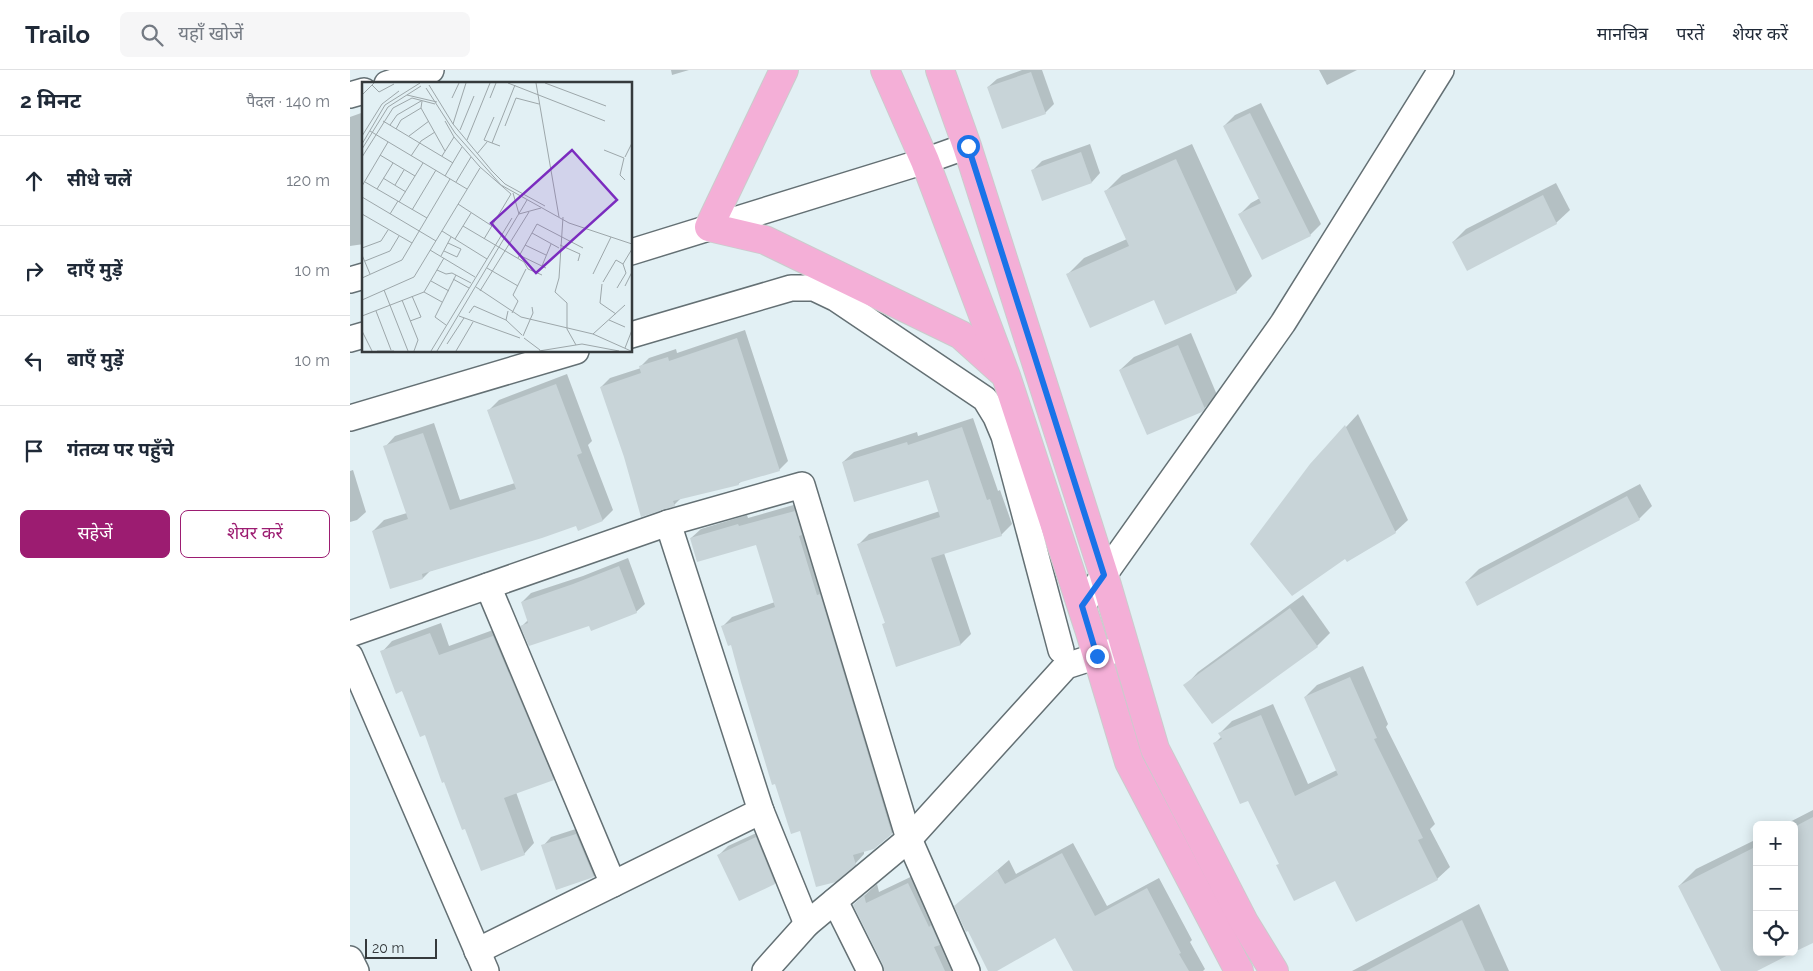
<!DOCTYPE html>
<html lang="hi">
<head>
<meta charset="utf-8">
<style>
  :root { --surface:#fff; --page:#f6f6f7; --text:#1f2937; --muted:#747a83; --line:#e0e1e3; --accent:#9c1c71 }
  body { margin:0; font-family:Raleway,"Noto Sans Devanagari",sans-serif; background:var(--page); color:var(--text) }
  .controls { position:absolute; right:15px; bottom:15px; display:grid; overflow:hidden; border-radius:8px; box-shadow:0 2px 12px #0003 }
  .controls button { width:45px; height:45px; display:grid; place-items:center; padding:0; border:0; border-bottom:1px solid var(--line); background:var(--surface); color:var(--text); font:25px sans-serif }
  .scale { position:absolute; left:15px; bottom:12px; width:72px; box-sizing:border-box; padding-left:5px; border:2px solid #353a3c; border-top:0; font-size:14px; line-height:18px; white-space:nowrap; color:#353a3c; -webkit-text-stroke:4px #e2f0f4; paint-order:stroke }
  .stop { position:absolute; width:15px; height:15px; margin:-11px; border:4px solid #1a73e8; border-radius:50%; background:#fff }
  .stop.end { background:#1a73e8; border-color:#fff; box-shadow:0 1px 5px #0008 }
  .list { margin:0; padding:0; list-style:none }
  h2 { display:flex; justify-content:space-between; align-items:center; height:65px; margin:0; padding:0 20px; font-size:21px }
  h2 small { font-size:16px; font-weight:400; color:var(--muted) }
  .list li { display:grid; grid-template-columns:32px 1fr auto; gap:15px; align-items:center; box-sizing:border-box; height:90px; padding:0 20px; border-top:1px solid var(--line) }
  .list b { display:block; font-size:19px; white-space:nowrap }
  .list em { font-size:16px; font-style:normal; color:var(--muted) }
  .actions { display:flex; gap:10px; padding:15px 20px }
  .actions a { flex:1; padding:11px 0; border:1px solid var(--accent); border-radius:8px; text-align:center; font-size:18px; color:var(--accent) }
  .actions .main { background:var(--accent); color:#fff }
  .icon { flex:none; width:28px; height:28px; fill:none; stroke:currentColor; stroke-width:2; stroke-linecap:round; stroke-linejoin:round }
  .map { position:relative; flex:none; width:1463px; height:901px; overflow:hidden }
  header { display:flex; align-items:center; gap:30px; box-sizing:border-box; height:70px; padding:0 25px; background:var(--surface); border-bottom:1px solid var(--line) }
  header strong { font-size:24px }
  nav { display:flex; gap:28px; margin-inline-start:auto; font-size:18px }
  .search { width:350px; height:45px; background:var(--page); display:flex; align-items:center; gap:12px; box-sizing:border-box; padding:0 18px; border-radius:8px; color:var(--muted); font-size:19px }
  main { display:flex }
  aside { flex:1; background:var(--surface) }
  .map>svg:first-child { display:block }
  .shadow { fill:#0003 }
  .building { fill:#c8d4d8 }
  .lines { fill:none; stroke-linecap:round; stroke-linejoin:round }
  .minor-casing { stroke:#647074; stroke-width:28 }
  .major-casing { stroke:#cacccc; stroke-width:30 }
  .minor { stroke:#fff; stroke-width:25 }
  .major { stroke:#f4afd7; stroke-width:28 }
  .route { stroke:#1a73e8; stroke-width:6 }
  .inset-road { fill:none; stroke:#9da7aa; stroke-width:1 }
  .view { fill:#7b2cbf; fill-opacity:0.15; stroke:#7b2cbf; stroke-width:2.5 }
  .inset-edge { fill:none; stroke:#353a3c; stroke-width:2.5 }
</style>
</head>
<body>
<header>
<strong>Trailo</strong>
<div class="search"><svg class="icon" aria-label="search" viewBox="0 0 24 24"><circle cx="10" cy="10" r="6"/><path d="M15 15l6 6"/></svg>यहाँ खोजें</div>
<nav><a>मानचित्र</a><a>परतें</a><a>शेयर करें</a></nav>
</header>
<main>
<aside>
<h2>2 मिनट<small>पैदल · 140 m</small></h2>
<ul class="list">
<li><svg class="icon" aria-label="ahead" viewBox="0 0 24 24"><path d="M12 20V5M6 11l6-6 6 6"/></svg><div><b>सीधे चलें</b></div><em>120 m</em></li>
<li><svg class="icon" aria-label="right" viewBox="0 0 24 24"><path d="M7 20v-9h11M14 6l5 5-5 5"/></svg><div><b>दाएँ मुड़ें</b></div><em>10 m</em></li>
<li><svg class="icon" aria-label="left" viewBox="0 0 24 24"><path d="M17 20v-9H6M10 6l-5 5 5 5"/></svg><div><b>बाएँ मुड़ें</b></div><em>10 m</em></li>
<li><svg class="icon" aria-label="arrive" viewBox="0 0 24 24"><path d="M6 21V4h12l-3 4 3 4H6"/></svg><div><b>गंतव्य पर पहुँचे</b></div></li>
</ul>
<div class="actions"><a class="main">सहेजें</a><a>शेयर करें</a></div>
</aside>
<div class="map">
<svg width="1463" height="901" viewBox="0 0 1463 901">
  <rect width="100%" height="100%" fill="#e2f0f4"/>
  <g class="shadow">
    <path d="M321,0h18l-17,5z"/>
    <path d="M672,0h20l12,34 -9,9 -57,-26 9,-8z"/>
    <path d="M969,0h38l-30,15z"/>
    <path d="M911,33l60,121 -11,11 -70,-21 11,-11 9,-5 -36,-72 11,-11z"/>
    <path d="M14,42v132l-14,2v-129z"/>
    <path d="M740,74l10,29 -8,9 -59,-12 9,-9z"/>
    <path d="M842,74l60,132 -16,16 -81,7 -87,-25 16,-16 43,-19 -21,-48 16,-16z"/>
    <path d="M1206,113l14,27 -14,13 -103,19 13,-13z"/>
    <path d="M395,260l43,131 -9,9 -37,11 -4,3 -57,14 -7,7 -49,-48 -24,-70 9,-9 31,-10v-2l8,-8 27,-9 1,4z"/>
    <path d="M841,263l26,62 -15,16 -82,-41 14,-13z"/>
    <path d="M217,304l25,67 -4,4 25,65 -10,10 -26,4 -147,47 -7,7 -32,9 -18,-56 11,-11 23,-7 -22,-66 10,-11 39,-13 26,77 55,-17 -27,-72 11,-11z"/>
    <path d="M1008,344l50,106 -13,12 -84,-67z"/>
    <path d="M623,348l25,73 2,-1 12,34 -11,11 -57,18 27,81 -10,10 -64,22 -14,-41 3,-3 -27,-78 10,-10 71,-23 -11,-32 -86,-17 11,-10 63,-20 1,4z"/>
    <path d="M3,400l13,42 -9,8 -7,2v-51z"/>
    <path d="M1290,414l12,22 -13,13 -173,63 13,-13z"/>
    <path d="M454,432l97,322 -9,9 -28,18v3l-9,10 -54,-35 -69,-186 -9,-17 9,-9 43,-15 -18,-59 -66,-5 10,-9 46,-14 1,3z"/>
    <path d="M278,488l17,46 -9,8 -46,12 -68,2 6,-6 -6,-18 9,-9 52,-17z"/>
    <path d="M953,525l27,38 -13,13 -105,77 -27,-37 13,-14z"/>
    <path d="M91,553l8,23 55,-20 59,142 -10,11 -37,13 18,51 -10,11 -99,-120 -43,-82 10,-11z"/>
    <path d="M1013,596l25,58 -2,3 49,97 -5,5 20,38 -13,12h-101l-56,-16 -31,-64 -34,-56 7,-7 -2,-3 12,-12 41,-17 35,80 29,-14 -32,-73 12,-12z"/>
    <path d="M1463,740v131l-19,10v-126h-10z"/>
    <path d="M235,756l17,41 -8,9 -37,13 -14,-43 8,-9z"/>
    <path d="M415,759l18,46 -8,8 -56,-28 9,-9z"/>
    <path d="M1407,769v113l-3,19h-31l-44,-85 17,-17z"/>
    <path d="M723,773l34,63 52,-28 33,62 -2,2 15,27 -2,2h-128l-19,-35 -62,35h-5l-33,-65 53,-46 7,14z"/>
    <path d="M571,802l41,99h-77l-1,-7 -30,-59 23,-21 2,8z"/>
    <path d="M1129,834l30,67h-157z"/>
  </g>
  <g class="building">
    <path d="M681,2l15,42 -44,15 -15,-42z"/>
    <path d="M900,43l61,123 -49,24 -24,-46 23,-11 -38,-77z"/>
    <path d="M731,82l11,31 -50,18 -11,-31z"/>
    <path d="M826,89l61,134 -72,32 -11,-25 -64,28 -24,-54 63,-28 -25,-55z"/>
    <path d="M1193,125l14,29 -90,47 -15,-29z"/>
    <path d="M387,268l43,133 -42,12 1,2 -66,16 2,5 -34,11 -17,-60 -24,-70 41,-14 -2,-7 29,-9 1,4z"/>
    <path d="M828,275l27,64 -3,3 -55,23 -28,-65z"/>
    <path d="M206,314l26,69 -5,2 26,66 -25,10 -2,-5 -34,12 -120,36 1,5 -33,10 -18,-58 36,-12 -25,-73 40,-13 27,77 66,-21 -29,-79z"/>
    <path d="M995,355l51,108 -49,29 -2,-3 -53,37 -42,-52 60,-80z"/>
    <path d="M612,357l25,73 3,-1 12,37 -71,22 30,87 -65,22 -14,-43 3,-1 -28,-79 83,-27 -12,-37 -74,22 -12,-40 65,-20 1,3z"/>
    <path d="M1277,426l13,24 -163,86 -12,-24z"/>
    <path d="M445,441l7,24 -3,1 18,59 3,-1 5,17 67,223 -18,15 -21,6 3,10 -20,17 -20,5 -16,-56 -9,3 -16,-50 -3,1 -31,-103 -10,-37 -3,1 -7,-20 54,-19 -19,-62 -59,17 -7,-24 48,-14 1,2z"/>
    <path d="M269,496l18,47 -46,18 -2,-5 -60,20 -9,-20 8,-3 -7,-21 52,-18z"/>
    <path d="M940,538l28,39 -106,77 -29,-39z"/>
    <path d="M80,563l9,22 54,-19 61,144 -50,18 21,57 -44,16 -16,-42 -3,1 -18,-48 -2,1 -17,-48 -5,2 -18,-46 -6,3 -16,-43z"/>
    <path d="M1000,607l27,61 -3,1 49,99 -5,2 20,40 -82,42 -21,-41 -41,20 -18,-36 3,-1 -31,-63 -8,3 -27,-61 9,-4 -4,-6 43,-18 34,81 43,-21 -34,-78z"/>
    <path d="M1463,747v126l-19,9v-125z"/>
    <path d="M226,764l18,43 -38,13 -15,-45z"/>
    <path d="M406,767l19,47 -36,17 -22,-46z"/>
    <path d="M1407,776v106h37l-37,19h-36l-43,-85z"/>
    <path d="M712,783l33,63 52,-28 34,65 -2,1 10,17h-116l-18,-33 -58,33h-9l-20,-40 -2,1 -12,-26 43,-36 8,14z"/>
    <path d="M558,813l21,44 2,-2 9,20 -6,2 11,24h-61l-1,-6 -30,-60 11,-10 2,8z"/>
    <path d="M1112,850l23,51h-119z"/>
  </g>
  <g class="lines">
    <g class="minor-casing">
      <g id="minor">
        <path d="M37,14l44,-14"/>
        <path d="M0,25l14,-4"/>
        <path d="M281,182l294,-91 42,-15"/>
        <path d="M0,210l14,-4"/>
        <path d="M281,265l160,-47h23l21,10 150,101 11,18 8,19 57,214"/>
        <path d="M0,269l14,-4"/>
        <path d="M0,348l226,-67"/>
        <path d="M318,453l93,288 46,113"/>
        <path d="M138,516l125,298"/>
        <path d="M732,536l201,-283 158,-253"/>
        <path d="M0,564l318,-111 134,-38 107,354 58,132"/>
        <path d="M0,586l136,315"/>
        <path d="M485,831l35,70"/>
        <path d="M127,881l284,-140"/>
        <path d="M0,889l6,12"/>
        <path d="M415,901l42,-47 102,-85 157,-173 59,-19"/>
      </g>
    </g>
    <g class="major-casing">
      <g id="major">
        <path d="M434,0l-75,157 56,13 196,95 40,36"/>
        <path d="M535,0l40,91 81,215 83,253 40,133 110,209"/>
        <path d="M590,0l27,76 137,429 51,174 89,173 30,49"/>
      </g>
    </g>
    <use href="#minor" class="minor"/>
    <use href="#major" class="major"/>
  </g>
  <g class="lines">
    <path class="route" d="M618,76l136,429 -22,31 15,50"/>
  </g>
  <g transform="translate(12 12)">
    <rect width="270" height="270" fill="#e2f0f4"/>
    <path class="inset-road" d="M146,1l97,38M174,1l23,134M183,1l61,23M10,3l7,7 15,-8M67,3l24,39 39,47 13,13 40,22M64,6l29,45 46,52 68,38 63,21M0,13l12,-12M45,13l30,7M90,16l7,-15M128,16l6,-15M60,19l-1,7 24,43M21,39l70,42M83,39l9,16 26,30 31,27 -27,45M91,42l13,-41M28,43l7,-10 24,-14M143,44l11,-28 23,6M34,47l5,-9 20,-12M98,48l14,-34M8,49l97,58M0,54l20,-32 17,-13M47,54l20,-15M105,58l23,-57M130,61l-8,-3 10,-23M0,62l23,-39 35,-22M138,64l-8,-3 23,-58M0,67l26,-42 33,-21M242,68l20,8 -4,17 5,5M115,72l10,-12M18,73l35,21M49,74l10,-15 14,-9M80,74l12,-19M0,75l31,-49 19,-10 23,6M263,75l7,-14M83,94l17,-29M21,96l23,14M3,100l62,36M94,100l15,-25M33,103l9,-15M0,104l26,-44M15,107l16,-26M151,111l6,21 22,-6M0,115l74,44M37,120l24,-39M96,122l34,22M50,128l24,-40M0,132l50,29M28,132l8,-13M201,135l-4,61 -4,14 12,11v26l9,16M101,144l61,36 4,7 14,6M80,149l45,28M170,151l27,15M93,157l16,-26M163,163l21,10M198,163l20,9 -2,7M0,166l19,-7 7,-11M68,168l45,27M82,169l13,6 4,-8 -13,-6M0,173l8,19M157,173l27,13M79,174l10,-19M156,176l19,-34 46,24M3,179l25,-10 9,-15M180,184l9,-22M125,186l31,18M75,188l9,4 6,-1 19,10M231,192l18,-37M0,196l40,-18 48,-81M91,197l16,9M69,199l18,10M241,200l13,-22 7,4M240,202l-2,19 16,11M263,204l7,-14M114,205l45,30 72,17 38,17M255,206l9,-15 -3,-9 9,-15M22,208l24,61M118,209l49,-79M62,210l18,10M0,218l52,-23 66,-109M40,218l16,40 -4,11M14,229l15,39M146,229l-2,9 16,15M107,231l5,-7 32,14M150,231l6,-12 -5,-6 13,-26M0,234l62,-24 20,-34M97,234l61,22M247,238l16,7M48,239l11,-4 -9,-21M84,243l-11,-8 21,-42M0,249l10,20M231,252l32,-29M161,254l10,-23 -1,-6M162,256l16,12M85,262l17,-26M263,266l7,-18M15,269h17M69,269l81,-133M75,269l90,-151M94,269l17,-29M177,269l43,-7 37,7"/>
    <path class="view" d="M210,68l45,50 -81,73 -45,-50z"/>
    <rect width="270" height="270" class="inset-edge"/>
  </g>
</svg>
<div class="controls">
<button>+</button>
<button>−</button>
<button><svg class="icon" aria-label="locate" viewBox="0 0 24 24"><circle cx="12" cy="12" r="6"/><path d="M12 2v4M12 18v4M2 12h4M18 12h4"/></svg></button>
</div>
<div class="scale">20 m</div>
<div class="stop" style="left:618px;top:76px"></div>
<div class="stop end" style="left:747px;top:586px"></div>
</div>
</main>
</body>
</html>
